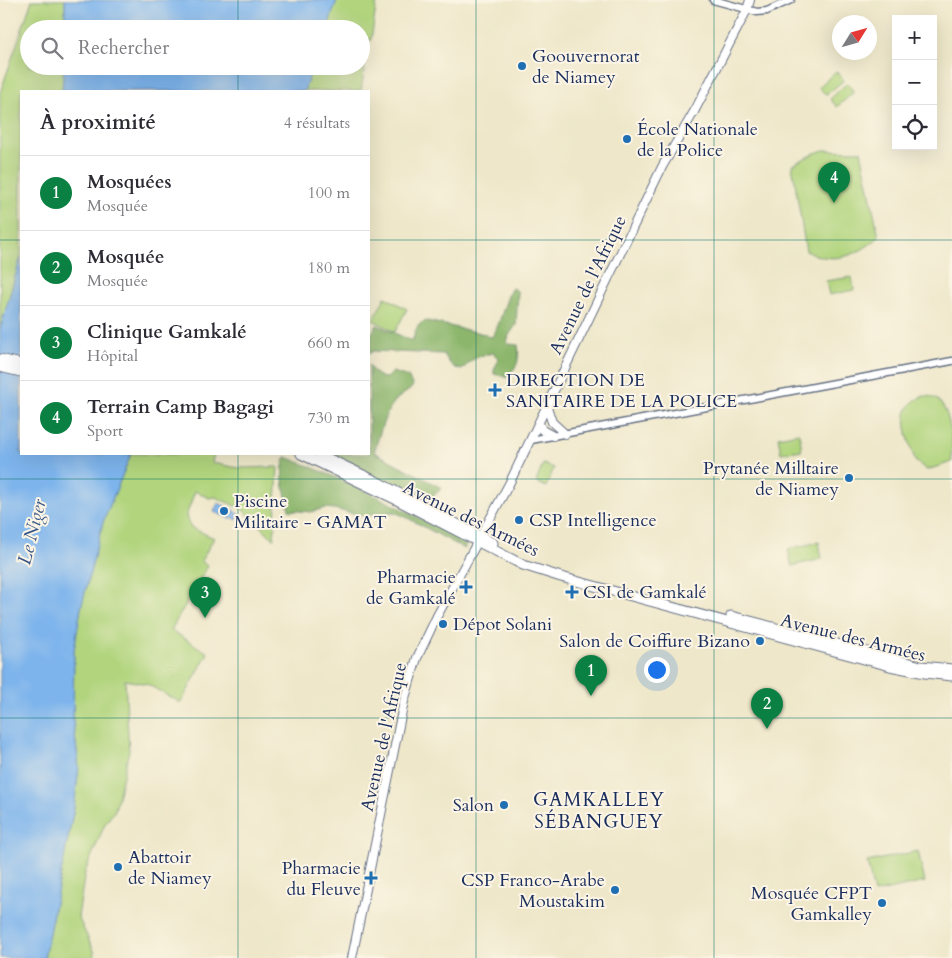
<!DOCTYPE html>
<html lang="fr">
<head>
<meta charset="utf-8">
<style>
  :root { --surface:#fff; --page:#f2f2f3; --text:#2b2b33; --muted:#7c7c81; --line:#e1e1e2; --accent:#0b8043 }
  body { margin:0; font-family:Cardo,serif; background:var(--page); color:var(--text) }
  .controls { position:absolute; right:15px; top:15px; display:grid; overflow:hidden; border-radius:0px; box-shadow:0 5px 20px #0002 }
  .controls button { width:45px; height:45px; display:grid; place-items:center; padding:0; border:0; border-bottom:1px solid var(--line); background:var(--surface); color:var(--text); font:25px sans-serif }
  .compass { position:absolute; left:832px; top:15px; width:45px; height:45px; border-radius:50%; background:var(--surface); box-shadow:0 5px 20px #0002; rotate:53deg }
  .you { position:absolute; left:656px; top:669px; width:18px; height:18px; margin:-12px; border:4px solid #fff; border-radius:50%; background:#1a73e8; box-shadow:0 0 0 8px #1a73e833 }
  .badge { display:grid; place-items:center; width:32px; height:32px; border-radius:50%; background:var(--accent); color:#fff; font-size:16px; font-weight:700 }
  .pin { position:absolute; translate:-50% -41px; filter:drop-shadow(0 1px 2px #0008) }
  .pin::after { content:''; position:absolute; top:26px; width:18px; height:15px; background:inherit; clip-path:polygon(0 0,100% 0,50% 100%) }
  .list { margin:0; padding:0; list-style:none }
  h2 { display:flex; justify-content:space-between; align-items:center; height:65px; margin:0; padding:0 20px; font-size:21px }
  h2 small { font-size:16px; font-weight:400; color:var(--muted) }
  .list li { display:grid; grid-template-columns:32px 1fr auto; gap:15px; align-items:center; box-sizing:border-box; height:75px; padding:0 20px; border-top:1px solid var(--line) }
  .list b { display:block; font-size:19px; white-space:nowrap }
  .list p { margin:0; font-size:16px; white-space:nowrap; color:var(--muted) }
  .list em { font-size:16px; font-style:normal; color:var(--muted) }
  .icon { flex:none; width:28px; height:28px; fill:none; stroke:currentColor; stroke-width:2; stroke-linecap:round; stroke-linejoin:round }
  .map { position:relative; flex:none; width:952px; height:958px; overflow:hidden }
  .search { position:absolute; background:var(--surface); box-shadow:0 5px 20px #0002; left:20px; top:20px; width:350px; height:55px; display:flex; align-items:center; gap:12px; box-sizing:border-box; padding:0 18px; border-radius:28px; color:var(--muted); font-size:19px }
  .panel { position:absolute; background:var(--surface); box-shadow:0 5px 20px #0002; left:20px; top:90px; width:350px; height:365px; border-radius:0px }
  .map>svg:first-child { display:block }
  .green { fill:#b1d47d; stroke:#66826e }
  .forest { fill:#8cb66c; stroke:#547265 }
  .water { fill:#7db4ec; stroke:#4c72a5 }
  .lines { fill:none; stroke-linecap:round; stroke-linejoin:round }
  .minor-casing { stroke:#656f83; stroke-width:9 }
  .major-casing { stroke:#656f83; stroke-width:10 }
  .highway-casing { stroke:#656f83; stroke-width:11 }
  .minor { stroke:#fff; stroke-width:6 }
  .major { stroke:#fff; stroke-width:8 }
  .highway { stroke:#fff; stroke-width:9 }
  .grid { fill:none; stroke:#0f766e; stroke-width:1; stroke-opacity:0.55 }
  .poi-dot { fill:#1f6fb2; stroke:#fcf5e5; stroke-width:2 }
  .labels { text-anchor:middle; dominant-baseline:central; stroke-width:4; stroke-linejoin:round; paint-order:stroke }
  .poi-label { font-size:18px; fill:#1b2f5e; stroke:#fcf5e5; text-anchor:start }
  .street-label { font-size:18px; fill:#1b2f5e; stroke:#fcf5e5 }
  .water-label { font-size:19px; font-style:italic; fill:#385789; stroke:#fcf5e5 }
  .neighbourhood-label { font-size:19px; letter-spacing:1px; fill:#1b2f5e; stroke:#fcf5e5 }
</style>
</head>
<body>
<div class="map">
<svg width="952" height="958" viewBox="0 0 952 958">
  <rect width="100%" height="100%" fill="#fcf5e5"/>
  <filter id="ink" filterUnits="userSpaceOnUse"><feTurbulence type="fractalNoise" baseFrequency=".02" numOctaves="2"/><feDisplacementMap in="SourceGraphic" scale="10" xChannelSelector="R" yChannelSelector="G"/><feConvolveMatrix kernelMatrix="1 2 1 2 8 2 1 2 1" color-interpolation-filters="sRGB"/></filter>
  <filter id="wash" filterUnits="userSpaceOnUse"><feTurbulence type="fractalNoise" baseFrequency=".0096" numOctaves="4" result="noise"/><feDisplacementMap in="SourceGraphic" scale="20" xChannelSelector="R" yChannelSelector="G"/><feGaussianBlur stdDeviation="1.12" result="paint"/><feColorMatrix in="noise" values="0 0 0 0 0 0 0 0 0 0 0 0 0 0 0 0 0 1.4 0 .05"/><feComposite in="paint" operator="in"/></filter>
  <g filter="url(#wash)">
    <rect width="100%" height="100%" fill="#eee7c9"/>
    <g class="green">
      <path d="M32,0h33v29h-36v37h35l-2,25h-41v166l-21,72v-236z"/>
      <path d="M337,0h40l-6,41 -10,-5v-7h-34z"/>
      <path d="M361,57l5,2 -5,32h-57l9,-25h48z"/>
      <path d="M836,71l8,9 -18,15 -7,-8z"/>
      <path d="M847,83l7,9 -17,15 -7,-8z"/>
      <path d="M824,150l37,1 18,86c-22,19 -45,28 -73,14l-14,-86 23,-12z"/>
      <path d="M852,277l2,13 -25,5 -3,-14z"/>
      <path d="M385,297l22,12 -12,23 -22,-12z"/>
      <path d="M924,396c28,-1 28,43 28,66l-25,8 -12,-9c-6,-23 -22,-55 9,-65z"/>
      <path d="M799,433l3,17 -21,3 -3,-16z"/>
      <path d="M131,454h83l-2,9 27,5 39,-1 -4,72 -32,-30 -27,-12 -6,1 -14,-7 -9,25 4,11 24,11 -13,23 7,5 -37,64 37,23 -27,50 -34,-19 -22,-4 4,71 -14,59 -10,14 -20,48 -7,45 16,34 1,7h-51l30,-150 5,-41 -6,-47 1,-70 7,-42 22,-86z"/>
      <path d="M543,464l11,4 -8,19 -10,-5z"/>
      <path d="M819,542l3,17 -30,7 -4,-17z"/>
      <path d="M918,851l7,31 -51,11 -7,-31z"/>
    </g>
    <g class="forest">
      <path d="M514,288l4,4 -2,33 -7,10 -2,7 2,2 9,1c1,6 1,15 -2,21 -3,5 -6,5 -6,12l-16,-4v-4l5,-11 -6,-6c-15,3 -21,5 -31,17 -10,-2 -13,-7 -18,-16l-71,-3 -4,3v-17l8,-12 35,16c4,-8 3,-18 15,-20l58,13 4,3 4,-1c8,-15 11,-32 18,-47z"/>
      <path d="M369,365c3,6 9,13 17,13l7,-6 15,5 5,9c-4,6 -11,8 -16,13 -13,13 -17,35 -23,53l68,36 -10,9 -3,7 -104,-50h44z"/>
      <path d="M286,457c62,24 122,53 179,87v5l-61,-33 -10,-4 -19,1 -8,4 -33,-8 -9,-1 -14,4 -22,-2c-3,-16 -11,-38 -3,-53z"/>
    </g>
    <g class="water">
      <path d="M65,0h272l-10,29h-262z"/>
      <path d="M64,66h249l-9,25h-242z"/>
      <path d="M21,257v197h110l-28,68 -22,86 -7,42 -1,70 6,47 -5,41 -30,150h-44v-629z"/>
      <path d="M218,503l16,7v2l5,2 -2,6 -5,-3 -1,2 -17,-7z"/>
    </g>
  </g>
  <g filter="url(#ink)">
    <g class="lines">
      <g class="minor-casing">
        <g id="minor">
          <path d="M713,0l44,12 10,-1 24,-11"/>
          <path d="M531,440l421,-79"/>
        </g>
      </g>
      <g class="major-casing">
        <g id="major">
          <path d="M547,407l5,15 13,12"/>
          <path d="M539,423l3,7 11,6"/>
          <path d="M352,958l52,-257 13,-43 20,-42 72,-132 153,-317 33,-57 52,-100 3,-10"/>
        </g>
      </g>
      <g class="highway-casing">
        <g id="highway">
          <path d="M0,359l21,5"/>
          <path d="M0,367l21,5"/>
          <path d="M301,454l96,46 126,65 38,12 329,89 35,7 27,3"/>
          <path d="M319,454l57,27 117,62"/>
          <path d="M731,616l190,50 31,3"/>
        </g>
      </g>
      <use href="#minor" class="minor"/>
      <use href="#major" class="major"/>
      <use href="#highway" class="highway"/>
    </g>
  </g>
  <path class="grid" d="M238,0v29M476,0v958M714,0v958M238,66v25M0,240h21M369,240h583M238,454v504M0,479h952M0,718h952"/>
  <g class="poi-dot">
    <circle cx="522" cy="66" r="5"/>
    <circle cx="627" cy="139" r="5"/>
    <path d="M492.5 382.5h5v5h5v5h-5v5h-5v-5h-5v-5h5z"/>
    <circle cx="849" cy="478" r="5"/>
    <circle cx="224" cy="511" r="5"/>
    <circle cx="519" cy="520" r="5"/>
    <path d="M463.5 579.5h5v5h5v5h-5v5h-5v-5h-5v-5h5z"/>
    <path d="M569.5 584.5h5v5h5v5h-5v5h-5v-5h-5v-5h5z"/>
    <circle cx="443" cy="624" r="5"/>
    <circle cx="760" cy="641" r="5"/>
    <circle cx="504" cy="805" r="5"/>
    <circle cx="118" cy="867" r="5"/>
    <path d="M368.5 870.5h5v5h5v5h-5v5h-5v-5h-5v-5h5z"/>
    <circle cx="615" cy="890" r="5"/>
    <circle cx="882" cy="903" r="5"/>
  </g>
  <g class="labels">
    <g class="poi-label">
      <text x="532" y="56">Goouvernorat<tspan x="532" dy="21">de Niamey</tspan></text>
      <text x="637" y="129">École Nationale<tspan x="637" dy="21">de la Police</tspan></text>
      <text x="506" y="380">DIRECTION DE<tspan x="506" dy="21">SANITAIRE DE LA POLICE</tspan></text>
      <text x="839" y="468" text-anchor="end">Prytanée Milltaire<tspan x="839" dy="21">de Niamey</tspan></text>
      <text x="234" y="501">Piscine<tspan x="234" dy="21">Militaire - GAMAT</tspan></text>
      <text x="529" y="520">CSP Intelligence</text>
      <text x="456" y="577" text-anchor="end">Pharmacie<tspan x="456" dy="21">de Gamkalé</tspan></text>
      <text x="583" y="592">CSI de Gamkalé</text>
      <text x="453" y="624">Dépot Solani</text>
      <text x="750" y="641" text-anchor="end">Salon de Coiffure Bizano</text>
      <text x="494" y="805" text-anchor="end">Salon</text>
      <text x="128" y="857">Abattoir<tspan x="128" dy="21">de Niamey</tspan></text>
      <text x="361" y="868" text-anchor="end">Pharmacie<tspan x="361" dy="21">du Fleuve</tspan></text>
      <text x="605" y="880" text-anchor="end">CSP Franco-Arabe<tspan x="605" dy="21">Moustakim</tspan></text>
      <text x="872" y="893" text-anchor="end">Mosquée CFPT<tspan x="872" dy="21">Gamkalley</tspan></text>
    </g>
    <g class="street-label">
      <text transform="translate(588 285) rotate(-64)">Avenue de l'Afrique</text>
      <text transform="translate(471 519) rotate(26)">Avenue des Armées</text>
      <text transform="translate(853 638) rotate(14)">Avenue des Armées</text>
      <text transform="translate(384 737) rotate(-77)">Avenue de l'Afrique</text>
    </g>
    <g class="water-label">
      <text transform="translate(32 532) rotate(-76)">Le Niger</text>
    </g>
    <g class="neighbourhood-label">
      <text x="599" y="800">GAMKALLEY<tspan x="599" dy="22">SÉBANGUEY</tspan></text>
    </g>
  </g>
</svg>
<div class="controls">
<button>+</button>
<button>−</button>
<button><svg class="icon" aria-label="locate" viewBox="0 0 24 24"><circle cx="12" cy="12" r="6"/><path d="M12 2v4M12 18v4M2 12h4M18 12h4"/></svg></button>
</div>
<svg class="compass" viewBox="-18 -18 36 36"><path d="M0-13l5 13h-10z" fill="#e53935"/><path d="M0 13l5-13h-10z" fill="#7c7c81"/></svg>
<div class="you"></div>
<div class="pin badge" style="left:591px;top:696px">1</div>
<div class="pin badge" style="left:767px;top:729px">2</div>
<div class="pin badge" style="left:205px;top:618px">3</div>
<div class="pin badge" style="left:834px;top:203px">4</div>
<div class="search"><svg class="icon" aria-label="search" viewBox="0 0 24 24"><circle cx="10" cy="10" r="6"/><path d="M15 15l6 6"/></svg>Rechercher</div>
<section class="panel">
<h2>À proximité<small>4 résultats</small></h2>
<ul class="list">
<li><span class="badge">1</span><div><b>Mosquées</b><p>Mosquée</p></div><em>100 m</em></li>
<li><span class="badge">2</span><div><b>Mosquée</b><p>Mosquée</p></div><em>180 m</em></li>
<li><span class="badge">3</span><div><b>Clinique Gamkalé</b><p>Hôpital</p></div><em>660 m</em></li>
<li><span class="badge">4</span><div><b>Terrain Camp Bagagi</b><p>Sport</p></div><em>730 m</em></li>
</ul>
</section>
</div>
</body>
</html>
